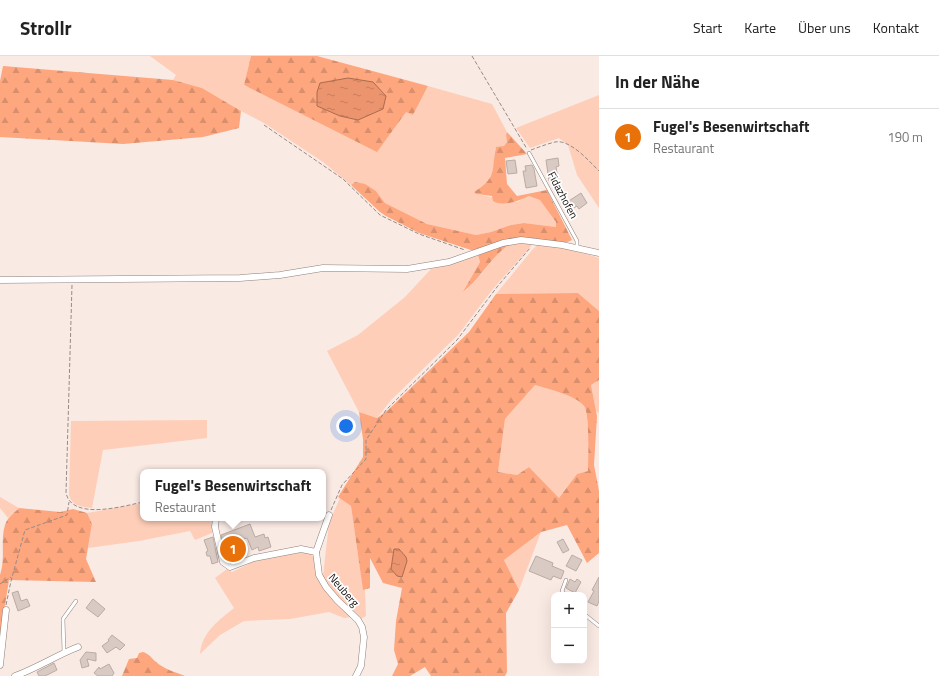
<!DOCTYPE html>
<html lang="de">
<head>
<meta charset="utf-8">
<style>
  :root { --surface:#fff; --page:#f2f2f2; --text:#222; --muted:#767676; --line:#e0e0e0; --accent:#327086 }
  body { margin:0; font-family:"Titillium Web",sans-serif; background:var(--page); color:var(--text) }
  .controls { position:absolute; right:12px; bottom:12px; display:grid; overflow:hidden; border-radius:8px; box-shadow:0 4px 16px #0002 }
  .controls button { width:36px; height:36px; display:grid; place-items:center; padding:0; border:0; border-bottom:1px solid var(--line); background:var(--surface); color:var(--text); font:20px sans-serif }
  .you { position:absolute; left:346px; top:370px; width:14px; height:14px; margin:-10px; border:3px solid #fff; border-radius:50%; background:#1a73e8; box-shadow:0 0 0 6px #1a73e833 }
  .badge { display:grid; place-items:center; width:26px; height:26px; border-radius:50%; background:var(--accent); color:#fff; font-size:13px; font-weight:700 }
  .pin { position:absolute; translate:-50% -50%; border:2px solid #fff; box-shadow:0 1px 4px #0006 }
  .popup { position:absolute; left:140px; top:413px; width:186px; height:52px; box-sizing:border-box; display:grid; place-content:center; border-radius:8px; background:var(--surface); filter:drop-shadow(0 1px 3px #0005); font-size:13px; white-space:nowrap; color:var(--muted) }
  .popup b { font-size:15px; color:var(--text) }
  .popup::after { content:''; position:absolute; left:50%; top:100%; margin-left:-8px; border:8px solid transparent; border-top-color:var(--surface) }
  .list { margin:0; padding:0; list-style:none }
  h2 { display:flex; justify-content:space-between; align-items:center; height:52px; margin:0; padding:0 16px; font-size:17px }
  h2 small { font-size:13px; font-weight:400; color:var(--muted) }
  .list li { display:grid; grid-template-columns:26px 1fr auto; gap:12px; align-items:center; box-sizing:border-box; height:56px; padding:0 16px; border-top:1px solid var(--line) }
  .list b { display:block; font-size:15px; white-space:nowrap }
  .list p { margin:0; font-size:13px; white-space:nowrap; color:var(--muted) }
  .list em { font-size:13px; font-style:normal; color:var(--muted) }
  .map { position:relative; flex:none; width:599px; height:620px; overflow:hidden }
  header { display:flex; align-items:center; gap:24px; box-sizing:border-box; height:56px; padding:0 20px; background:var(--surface); border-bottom:1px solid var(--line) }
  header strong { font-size:19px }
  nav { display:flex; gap:22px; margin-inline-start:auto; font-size:14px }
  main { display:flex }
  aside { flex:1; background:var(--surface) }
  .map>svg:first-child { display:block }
  .green { fill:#feceb8 }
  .forest { fill:url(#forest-firs); fill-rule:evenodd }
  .water { fill:url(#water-ripples); stroke:#aa6c50 }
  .building { fill:#dacac4; stroke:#baaba5 }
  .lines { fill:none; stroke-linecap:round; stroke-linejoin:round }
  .service-casing { stroke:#8e807a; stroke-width:4 }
  .minor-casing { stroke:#8e807a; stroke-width:7 }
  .path { stroke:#968b87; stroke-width:1; stroke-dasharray:4 2; stroke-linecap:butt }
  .service { stroke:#fff; stroke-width:3 }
  .minor { stroke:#fff; stroke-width:6 }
  .labels { text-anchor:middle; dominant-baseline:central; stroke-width:3.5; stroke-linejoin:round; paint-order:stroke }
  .street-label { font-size:11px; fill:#140f0d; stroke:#fff }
</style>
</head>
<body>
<header>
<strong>Strollr</strong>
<nav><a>Start</a><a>Karte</a><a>Über uns</a><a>Kontakt</a></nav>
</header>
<main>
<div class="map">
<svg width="599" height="620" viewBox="0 0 599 620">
  <defs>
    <pattern id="forest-firs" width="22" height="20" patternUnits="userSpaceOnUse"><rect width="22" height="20" fill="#fea67e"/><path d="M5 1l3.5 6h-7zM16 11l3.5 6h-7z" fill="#d98e6c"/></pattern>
    <pattern id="water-ripples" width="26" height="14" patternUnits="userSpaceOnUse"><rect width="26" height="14" fill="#eb946d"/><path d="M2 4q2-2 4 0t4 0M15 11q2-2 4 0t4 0" fill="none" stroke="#c97e5d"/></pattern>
  </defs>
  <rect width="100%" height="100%" fill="#faeae4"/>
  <g class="green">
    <path d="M150,0h101l-7,30 163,26 6,3 15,-29 64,18 15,28 -1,3 1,7 -3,4 -9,3c-1,21 -1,31 -21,43l2,2 41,8 12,-6 12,4 15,22v5l-32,-4 -13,2 -20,7 -15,3 -49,-11 -42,-21 -9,-12 -21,-9 -4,3 -28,-23 -59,-39 -23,-12 -39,-23 -29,-8 3,-5z"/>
    <path d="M599,39v113l-22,-33 -9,-30 -9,-7 -29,10 -14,-20z"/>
    <path d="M527,186l5,3 -40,45 -34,45 -67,65 -14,18 -18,-6 -32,-61 31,-16 47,-38 26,-28 47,-14 2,7 -16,30c16,-12 31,-41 47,-48 4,-1 11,-1 16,-2z"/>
    <path d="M540,187l47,11 12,4v53l-21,-18 -82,1 37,-45z"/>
    <path d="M599,324v33l-3,-2 -5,-26z"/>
    <path d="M535,329c13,4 40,10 49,21 6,8 4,53 4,65l-11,3 -18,24 -30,-31 -12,8 -19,-3 7,-53z"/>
    <path d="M207,364v18l-104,12 -11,58c-11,-1 -20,-2 -23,-13l2,-74z"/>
    <path d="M0,441l19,11 -11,10 -8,-10z"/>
    <path d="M340,442l11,8 12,83h2l1,27 -5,3 -25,-23 -13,-20 6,-53z"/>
    <path d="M143,447v15h70l-1,15 -17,7 -5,-9 -51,10 -51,7 4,-23 -5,-12z"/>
    <path d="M541,476l-22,58 -15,-30z"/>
    <path d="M308,496l7,6 2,19 36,40 -9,1 -15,-6 -39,7 -46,2 -24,14 -20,19c2,-22 18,-33 34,-46l-19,-30 12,-9 5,3 15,-7 7,-7z"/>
  </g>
  <g class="forest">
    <path d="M251,0h66l111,30 -15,29 -7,-3 -29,40 -133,-67z"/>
    <path d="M3,10l170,14 29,8 39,23 -2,17 -36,9 -80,7 -123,-7v-56z"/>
    <path d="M507,76l20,22 -22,4 2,26 10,12 30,-6 25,50c-14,8 -37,-6 -52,-1 -25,9 -37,38 -57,53l17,-30 -2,-7 -4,-4 -55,-18 -33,-17 -6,-4 -29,-27 4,-3 10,2 11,7 9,12 42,21 49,11 15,-3 20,-7 13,-2 32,4v-5l-16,-22 -11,-4c-10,5 -26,11 -36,5l-1,-5 -16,-2 -2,-2c24,-15 17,-22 22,-45l8,-1 3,-4 -1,-7z"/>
    <path d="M578,237l21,18v69l-8,5 6,31 -3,49 5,26v62l-12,10 -20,-38 -26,7 -37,28 15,30 -13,23 1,59 -2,4h-74l-6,-9 -15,9h-18l6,-12 -4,-14 2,-29 6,-33 -19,-5 -13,-25v30l-7,2 -12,-84 -13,-9 25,-40v-18l-4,-27 18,6 11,-8 81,-78 27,-38zM535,329c13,4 40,10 49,21 6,8 4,53 4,65l-11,3 -18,24 -30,-31 -12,8 -19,-3 7,-53z"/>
    <path d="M19,452l41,4 13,-3 14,4 5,11 -6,35 10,23 -87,-2 -9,56v-61c6,-17 0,-35 5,-50 2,-7 9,-12 14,-17z"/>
    <path d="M143,596c8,3 7,5 13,10 8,7 19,10 29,14h-63l7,-17 8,-1 2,-5z"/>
  </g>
  <g class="water">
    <path d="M348,22l25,4 13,14 -3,13 -25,11 -18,-4 -23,-10v-14l3,-9z"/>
    <path d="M394,493h5l7,8 1,4 -5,16 -5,-1 -6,-7z"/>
  </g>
  <g class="building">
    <path d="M558,102l1,8 -3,1 2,12 -9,2 -3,-21z"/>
    <path d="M515,104l2,13 -9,1 -2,-13z"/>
    <path d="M532,109l2,4 3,17 -11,2 -3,-17h3l-1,-5z"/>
    <path d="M581,137l6,10 -8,6 -2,-3 -8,5 -5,-7z"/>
    <path d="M250,468l5,13 9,-3 1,4 3,-1 3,10 -12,4 -1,-4 -6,3 -5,-12 -12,4 4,16 -9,3 -3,-2 -6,-24z"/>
    <path d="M213,481l5,25 -6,2 -2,-8h-3l-1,-4 2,-1 -4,-11z"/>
    <path d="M563,483l6,11 -6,3 -6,-11z"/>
    <path d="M572,499l10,5 -6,11 -10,-5z"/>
    <path d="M536,500l17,7 -1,3 12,5 -3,8 -8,-3 -2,4 -22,-9z"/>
    <path d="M599,521v24l-2,5 -9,-4 6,-11 -2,-1z"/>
    <path d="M570,523l5,3 2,-3 4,3 -6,11 -9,-5z"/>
    <path d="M18,535l3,10 6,-2 3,7 -12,5 -6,-18z"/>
    <path d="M93,543l12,10 -7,8 -12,-9z"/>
    <path d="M112,579l13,10 -5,5 -4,-3 -9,6 -5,-7 7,-5 -1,-1z"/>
    <path d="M86,596l10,1v8l-9,-2 2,7 -7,2 -2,-8z"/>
    <path d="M54,607l3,7 -12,6h-6l-2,-4z"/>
    <path d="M109,608l5,9 -2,3h-14l-4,-3 5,-6 1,2z"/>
  </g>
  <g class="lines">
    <g class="service-casing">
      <g id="service">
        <path d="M529,97l48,88v6"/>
        <path d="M565,539l-3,-4 4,-11"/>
        <path d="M584,558l15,12"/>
        <path d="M64,596l-1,-33 13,-18"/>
      </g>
    </g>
    <g class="minor-casing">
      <g id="minor">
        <path d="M0,224l240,-2 40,-3 43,-7 84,1 42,-7 54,-19 18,-3 41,5 37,8"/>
        <path d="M329,459l-13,37 2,15 1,8 7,12 11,13 21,20 4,7 2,10 -3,29 -5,10"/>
        <path d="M216,462l-1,9 8,35 7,5 24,-9 47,-9 15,3"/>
        <path d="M0,609l6,-55"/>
        <path d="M15,620c22,-8 42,-21 63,-29"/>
      </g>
    </g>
    <g class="path">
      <path d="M472,0l55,93"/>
      <path d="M264,69l79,54 37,36 39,19 46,16"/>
      <path d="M531,94c8,-3 16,-6 24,-8 15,-3 34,19 44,29"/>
      <path d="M72,229l-6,208c6,28 58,13 77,9"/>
      <path d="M331,454l11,-25 24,-26v-19l20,-30 71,-70 40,-53 33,-39"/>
      <path d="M0,528l11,-7"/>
      <path d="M6,549l5,-24 14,-51 42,-15 2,-13"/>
    </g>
    <use href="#service" class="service"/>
    <use href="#minor" class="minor"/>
  </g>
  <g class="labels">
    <g class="street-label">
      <text transform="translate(563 139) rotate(62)">Fidazhofen</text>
      <text transform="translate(344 534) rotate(49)">Neuberg</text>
    </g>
  </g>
</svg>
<div class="controls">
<button>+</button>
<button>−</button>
</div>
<div class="you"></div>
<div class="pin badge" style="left:233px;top:493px;background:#e8710a">1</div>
<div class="popup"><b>Fugel's Besenwirtschaft</b>Restaurant</div>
</div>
<aside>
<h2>In der Nähe<small></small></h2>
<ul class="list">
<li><span class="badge" style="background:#e8710a">1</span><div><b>Fugel's Besenwirtschaft</b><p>Restaurant</p></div><em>190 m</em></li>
</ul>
</aside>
</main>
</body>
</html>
